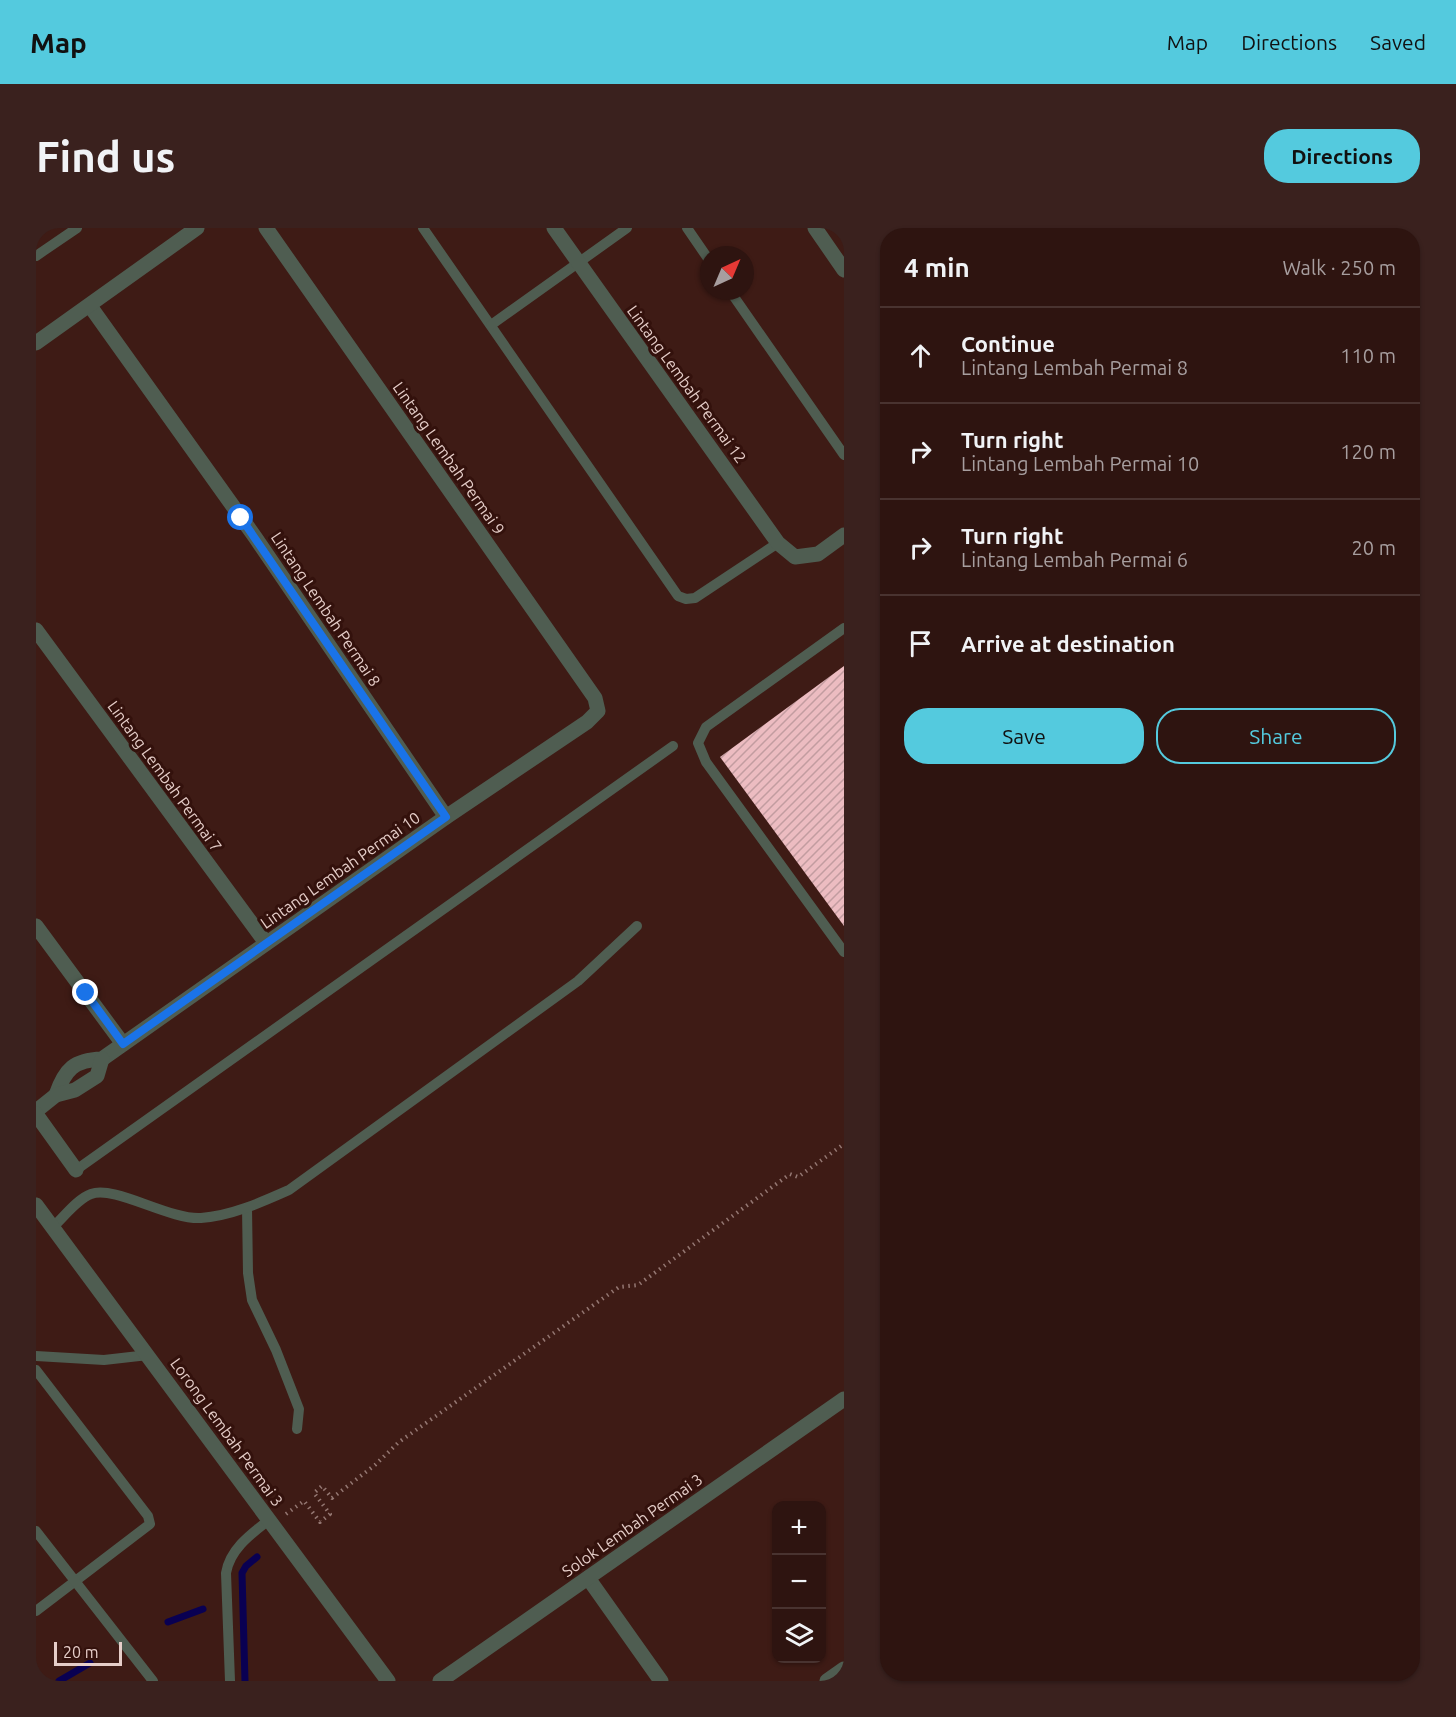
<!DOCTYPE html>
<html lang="en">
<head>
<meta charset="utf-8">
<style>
  :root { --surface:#2e1410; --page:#3a211e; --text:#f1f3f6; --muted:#a79e9f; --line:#493330; --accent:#54cade }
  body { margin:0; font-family:Ubuntu,sans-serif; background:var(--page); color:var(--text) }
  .controls { position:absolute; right:18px; bottom:18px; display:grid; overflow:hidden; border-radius:12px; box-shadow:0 2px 4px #0004 }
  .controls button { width:54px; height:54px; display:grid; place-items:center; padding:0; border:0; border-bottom:2px solid var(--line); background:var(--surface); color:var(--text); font:30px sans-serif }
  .compass { position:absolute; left:664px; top:18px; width:54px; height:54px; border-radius:50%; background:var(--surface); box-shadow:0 2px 4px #0004; rotate:44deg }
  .scale { position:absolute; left:18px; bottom:15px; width:68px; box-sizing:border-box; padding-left:6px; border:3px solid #e6cec9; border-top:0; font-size:16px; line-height:21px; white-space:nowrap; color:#e6cec9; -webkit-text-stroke:4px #33110c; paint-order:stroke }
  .stop { position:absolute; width:18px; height:18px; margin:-14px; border:4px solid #1a73e8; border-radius:50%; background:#fff }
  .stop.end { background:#1a73e8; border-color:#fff; box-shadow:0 2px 6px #0008 }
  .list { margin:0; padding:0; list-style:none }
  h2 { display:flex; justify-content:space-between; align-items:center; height:78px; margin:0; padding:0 24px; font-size:26px }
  h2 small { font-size:20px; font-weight:400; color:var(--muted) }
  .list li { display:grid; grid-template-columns:39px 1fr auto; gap:18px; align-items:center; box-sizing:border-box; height:96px; padding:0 24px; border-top:2px solid var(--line) }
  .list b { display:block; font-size:22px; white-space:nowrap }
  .list p { margin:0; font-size:20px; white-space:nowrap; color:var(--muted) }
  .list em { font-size:20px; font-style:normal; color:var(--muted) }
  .actions { display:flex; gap:12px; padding:18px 24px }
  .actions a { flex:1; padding:14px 0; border:2px solid var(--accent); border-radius:24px; text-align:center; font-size:21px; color:var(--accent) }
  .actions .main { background:var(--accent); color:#111 }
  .icon { flex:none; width:33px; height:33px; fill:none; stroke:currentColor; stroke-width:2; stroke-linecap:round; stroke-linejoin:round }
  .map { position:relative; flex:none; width:808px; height:1453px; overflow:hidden; border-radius:24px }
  header { display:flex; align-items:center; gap:36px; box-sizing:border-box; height:84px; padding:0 30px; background:var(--accent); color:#111 }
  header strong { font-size:28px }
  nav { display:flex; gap:33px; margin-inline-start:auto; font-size:21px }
  .intro { display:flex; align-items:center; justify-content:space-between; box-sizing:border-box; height:144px; padding:0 36px }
  h1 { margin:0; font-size:42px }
  .button { padding:15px 27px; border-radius:24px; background:var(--accent); color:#111; font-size:21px; font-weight:700 }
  main { display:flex; gap:36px; padding:0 36px }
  aside { flex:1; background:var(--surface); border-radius:24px; box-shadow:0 2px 4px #0004 }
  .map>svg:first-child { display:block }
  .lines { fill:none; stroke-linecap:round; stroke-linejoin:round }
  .stream { stroke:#090052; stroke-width:7 }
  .building { fill:url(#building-hatch) }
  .path { stroke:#947772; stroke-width:4; stroke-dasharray:1.5 4.5; stroke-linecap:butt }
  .lane { stroke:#4f5d51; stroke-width:10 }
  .street { stroke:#4f5d51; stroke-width:15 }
  .route { stroke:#1a73e8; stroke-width:8 }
  .labels { text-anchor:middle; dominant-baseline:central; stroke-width:6; stroke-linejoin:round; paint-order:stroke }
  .street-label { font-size:16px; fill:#e6cec9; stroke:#33110c }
</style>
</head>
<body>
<header>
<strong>Map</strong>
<nav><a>Map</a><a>Directions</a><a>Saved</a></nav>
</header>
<div class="intro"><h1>Find us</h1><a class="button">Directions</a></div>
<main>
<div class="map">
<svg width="808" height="1453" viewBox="0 0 808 1453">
  <defs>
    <pattern id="building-hatch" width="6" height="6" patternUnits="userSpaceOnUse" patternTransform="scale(1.5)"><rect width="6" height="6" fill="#ecbcc1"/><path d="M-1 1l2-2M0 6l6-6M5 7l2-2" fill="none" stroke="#c29ca0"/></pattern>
  </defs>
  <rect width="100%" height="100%" fill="#3e1b15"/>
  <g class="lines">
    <g class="stream">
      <path d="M132,1394l35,-13"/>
      <path d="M23,1453l31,-18"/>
      <path d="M209,1453l-3,-108 4,-7 11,-9"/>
    </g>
  </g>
  <path class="building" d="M808,438v260l-124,-169z"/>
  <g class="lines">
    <path class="path" d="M250,1286l18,-13 16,21 10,-8 -16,-21 8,-7 10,12 43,-33 24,-23 220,-155 19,-2 152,-111 8,3 46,-33"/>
    <g class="lane">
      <path d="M387,0l255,368 8,3 9,-1 83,-55"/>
      <path d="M651,0l22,32"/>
      <path d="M0,28l41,-28"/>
      <path d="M694,63l114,164"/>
      <path d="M455,97l136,-97"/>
      <path d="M808,400l-138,99 -8,16 8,19 138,190"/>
      <path d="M40,942l597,-424"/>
      <path d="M211,980l1,65 4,27 24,50 23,59 -2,20"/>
      <path d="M17,999c10,-9 24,-28 38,-33 24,-9 78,26 110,24 30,-2 61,-16 88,-28l289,-209 59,-55"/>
      <path d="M0,1128l68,4 44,-5"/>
      <path d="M0,1142l112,146 2,8 -114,87"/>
      <path d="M0,1303l117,150"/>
      <path d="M194,1453l-4,-108c4,-24 25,-39 43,-53"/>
    </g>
    <g class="street">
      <path d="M518,0l224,315 17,14 23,-3 26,-19"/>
      <path d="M779,0l29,42"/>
      <path d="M54,78l165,231 191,280"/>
      <path d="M0,115l161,-115"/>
      <path d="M0,402l230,313"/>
      <path d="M0,698l87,118"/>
      <path d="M20,867c9,-26 18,-35 46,-36l344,-242 141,-95 11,-11 -3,-13 -329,-470"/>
      <path d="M0,883l20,-16 19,-5 22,-14 5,-17"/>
      <path d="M0,886l40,56"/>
      <path d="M0,977l352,476"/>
      <path d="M552,1350l73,103"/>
      <path d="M404,1453l404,-282"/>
      <path d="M791,1453l17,-12"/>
    </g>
  </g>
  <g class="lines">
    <path class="route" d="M50,765l37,51 323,-227 -205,-299"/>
  </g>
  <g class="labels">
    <g class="street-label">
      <text transform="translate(651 156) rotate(54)">Lintang Lembah Permai 12</text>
      <text transform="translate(413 230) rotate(55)">Lintang Lembah Permai 9</text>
      <text transform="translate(290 381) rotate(56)">Lintang Lembah Permai 8</text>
      <text transform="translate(129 548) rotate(54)">Lintang Lembah Permai 7</text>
      <text transform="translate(304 642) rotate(-35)">Lintang Lembah Permai 10</text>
      <text transform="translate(191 1204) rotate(54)">Lorong Lembah Permai 3</text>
      <text transform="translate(596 1297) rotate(-35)">Solok Lembah Permai 3</text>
    </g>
  </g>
</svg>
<div class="controls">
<button>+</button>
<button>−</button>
<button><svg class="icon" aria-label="layers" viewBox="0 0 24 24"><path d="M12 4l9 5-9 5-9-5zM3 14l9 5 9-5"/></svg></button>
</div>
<svg class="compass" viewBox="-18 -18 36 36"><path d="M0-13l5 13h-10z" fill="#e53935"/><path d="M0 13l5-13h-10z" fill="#a79e9f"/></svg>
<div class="scale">20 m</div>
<div class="stop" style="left:205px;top:290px"></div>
<div class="stop end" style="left:50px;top:765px"></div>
</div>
<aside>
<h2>4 min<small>Walk · 250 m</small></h2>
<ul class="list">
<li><svg class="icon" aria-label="ahead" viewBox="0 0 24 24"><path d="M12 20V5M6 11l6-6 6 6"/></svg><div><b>Continue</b><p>Lintang Lembah Permai 8</p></div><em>110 m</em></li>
<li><svg class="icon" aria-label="right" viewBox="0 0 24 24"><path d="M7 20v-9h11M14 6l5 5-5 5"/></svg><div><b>Turn right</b><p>Lintang Lembah Permai 10</p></div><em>120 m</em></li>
<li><svg class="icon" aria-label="right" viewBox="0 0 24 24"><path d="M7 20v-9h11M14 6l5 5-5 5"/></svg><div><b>Turn right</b><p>Lintang Lembah Permai 6</p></div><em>20 m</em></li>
<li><svg class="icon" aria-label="arrive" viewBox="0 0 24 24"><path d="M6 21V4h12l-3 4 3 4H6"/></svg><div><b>Arrive at destination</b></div></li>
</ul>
<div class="actions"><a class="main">Save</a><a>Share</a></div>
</aside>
</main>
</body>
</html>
